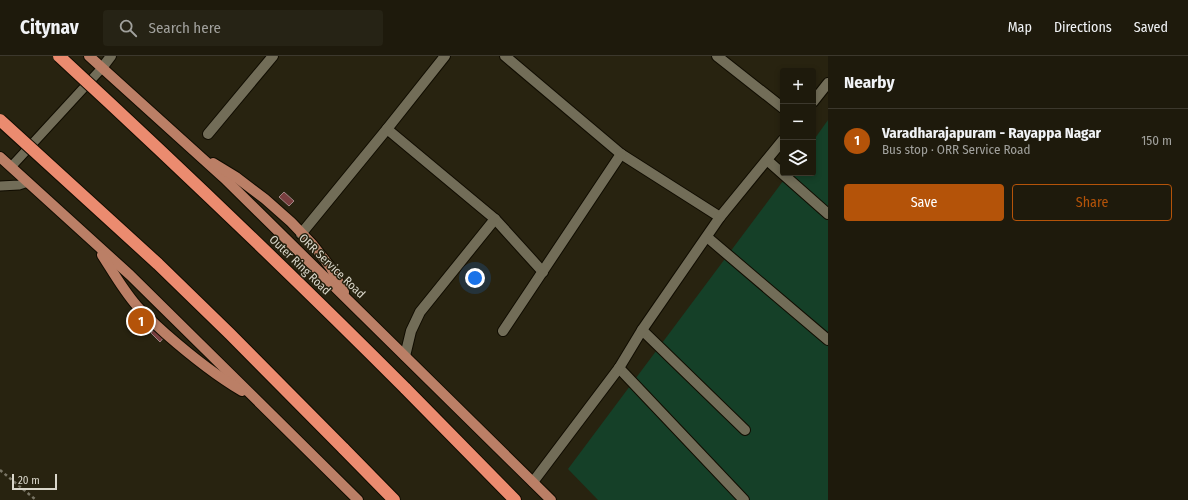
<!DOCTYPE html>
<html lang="en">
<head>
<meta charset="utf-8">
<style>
  :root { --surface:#1e1a0c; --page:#262315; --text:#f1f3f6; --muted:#a1a19d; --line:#3c382d; --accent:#b45309 }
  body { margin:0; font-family:"Fira Sans Condensed",sans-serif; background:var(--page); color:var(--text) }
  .controls { position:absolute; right:12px; top:12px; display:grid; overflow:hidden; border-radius:4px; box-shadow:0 2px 6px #0003 }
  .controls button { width:36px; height:36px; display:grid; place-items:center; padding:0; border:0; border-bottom:1px solid var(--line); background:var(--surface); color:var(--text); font:20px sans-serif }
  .scale { position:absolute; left:12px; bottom:10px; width:45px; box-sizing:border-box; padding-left:4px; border:2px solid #dad7cb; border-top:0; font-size:11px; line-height:14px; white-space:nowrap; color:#dad7cb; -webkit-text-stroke:3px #282310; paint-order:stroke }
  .you { position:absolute; left:475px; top:222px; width:14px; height:14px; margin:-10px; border:3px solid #fff; border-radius:50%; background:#1a73e8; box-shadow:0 0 0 6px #1a73e833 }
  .badge { display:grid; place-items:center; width:26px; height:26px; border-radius:50%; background:var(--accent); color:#fff; font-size:13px; font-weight:700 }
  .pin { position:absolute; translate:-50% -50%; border:2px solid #fff; box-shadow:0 1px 4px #0006 }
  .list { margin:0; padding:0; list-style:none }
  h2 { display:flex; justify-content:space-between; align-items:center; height:52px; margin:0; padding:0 16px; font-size:17px }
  h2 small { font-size:13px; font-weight:400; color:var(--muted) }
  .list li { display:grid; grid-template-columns:26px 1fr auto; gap:12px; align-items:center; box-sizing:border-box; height:64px; padding:0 16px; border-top:1px solid var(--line) }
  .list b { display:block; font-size:15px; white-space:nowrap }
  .list p { margin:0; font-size:13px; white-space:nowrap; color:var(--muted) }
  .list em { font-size:13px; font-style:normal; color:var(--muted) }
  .actions { display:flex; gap:8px; padding:12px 16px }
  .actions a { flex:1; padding:9px 0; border:1px solid var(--accent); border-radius:4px; text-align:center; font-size:14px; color:var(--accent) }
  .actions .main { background:var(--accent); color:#fff }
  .icon { flex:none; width:22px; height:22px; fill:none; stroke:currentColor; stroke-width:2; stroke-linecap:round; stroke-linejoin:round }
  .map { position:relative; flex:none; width:828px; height:444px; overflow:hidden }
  header { display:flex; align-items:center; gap:24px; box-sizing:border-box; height:56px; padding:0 20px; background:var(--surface); border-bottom:1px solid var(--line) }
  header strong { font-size:19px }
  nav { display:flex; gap:22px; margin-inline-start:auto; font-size:14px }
  .search { width:280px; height:36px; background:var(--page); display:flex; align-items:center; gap:10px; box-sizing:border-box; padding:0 14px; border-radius:4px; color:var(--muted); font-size:15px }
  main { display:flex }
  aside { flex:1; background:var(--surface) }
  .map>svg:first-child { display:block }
  .green { fill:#154028 }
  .building { fill:#793e3f; stroke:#a08584 }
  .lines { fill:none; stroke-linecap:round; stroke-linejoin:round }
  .lane-casing { stroke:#100c00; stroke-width:11 }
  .street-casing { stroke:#100c00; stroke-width:12 }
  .primary-casing { stroke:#100c00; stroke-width:12 }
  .highway-casing { stroke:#100c00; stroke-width:14 }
  .path { stroke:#797565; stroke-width:2.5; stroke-dasharray:3 3; stroke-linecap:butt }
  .lane { stroke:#726d58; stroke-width:9 }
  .street { stroke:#726d58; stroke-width:10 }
  .primary { stroke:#bb7f66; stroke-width:10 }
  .highway { stroke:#eb8b6f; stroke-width:12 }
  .highway-bridge-casing { stroke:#100c00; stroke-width:14; stroke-linecap:butt }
  .highway-bridge { stroke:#eb8b6f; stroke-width:12 }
  .labels { text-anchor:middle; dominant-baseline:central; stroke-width:3; stroke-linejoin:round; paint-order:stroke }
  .street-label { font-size:12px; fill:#dad7cb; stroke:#282310 }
</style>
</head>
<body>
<header>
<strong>Citynav</strong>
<div class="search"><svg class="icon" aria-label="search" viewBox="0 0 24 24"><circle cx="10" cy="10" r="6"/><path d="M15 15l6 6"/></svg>Search here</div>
<nav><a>Map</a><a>Directions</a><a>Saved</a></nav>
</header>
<main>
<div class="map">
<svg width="828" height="444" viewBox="0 0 828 444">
  <rect width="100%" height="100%" fill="#282310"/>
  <path class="green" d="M828,64v380h-230l-30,-31 221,-296h24v-32z"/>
  <g class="building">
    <path d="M284,136l10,9 -5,5 -10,-9z"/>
    <path d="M155,272l9,9 -4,5 -9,-9z"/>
  </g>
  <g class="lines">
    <g class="lane-casing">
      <g id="lane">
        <path d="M11,111l91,-99"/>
        <path d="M0,130l19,-1 9,-3"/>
      </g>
    </g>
    <g class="street-casing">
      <g id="street">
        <path d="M505,0l116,98 99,63"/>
        <path d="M717,0l66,52"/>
        <path d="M102,12l9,-12"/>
        <path d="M813,46l15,-19"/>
        <path d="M387,73l108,90 48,53"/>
        <path d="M208,78l65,-78"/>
        <path d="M767,104l61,54"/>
        <path d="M301,178l86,-105 58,-73"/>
        <path d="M707,181l121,103"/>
        <path d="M642,274l103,100"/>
        <path d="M503,275l118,-177"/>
        <path d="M405,300l6,-25 9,-19 75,-93"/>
        <path d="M619,312l125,132"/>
        <path d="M533,426l86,-114 23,-38 78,-113 63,-77"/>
      </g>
    </g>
    <g class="primary-casing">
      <g id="primary">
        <path d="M89,0l135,122 327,322"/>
        <path d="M0,101l130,118 228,225"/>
        <path d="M213,107l23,14 29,22 26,23 22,23 18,23 13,24"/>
        <path d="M102,199c11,17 21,35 35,51 9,10 19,19 29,28 24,21 49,41 76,57"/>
      </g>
    </g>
    <g class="highway-casing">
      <g id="highway">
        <path d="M405,332l110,112"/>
        <path d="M343,392l51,52"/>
      </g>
    </g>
    <path class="path" d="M0,414l36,30"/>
    <use href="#lane" class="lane"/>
    <use href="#street" class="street"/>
    <use href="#primary" class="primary"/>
    <use href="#highway" class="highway"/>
    <g class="highway-bridge-casing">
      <g id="highway-bridge">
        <path d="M59,0c118,109 233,219 346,332"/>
        <path d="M0,64l158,144 72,70 113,114"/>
      </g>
    </g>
    <use href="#highway-bridge" class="highway-bridge"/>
  </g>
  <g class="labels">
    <g class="street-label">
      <text transform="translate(300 209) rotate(44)">Outer Ring Road</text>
      <text transform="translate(332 210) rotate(44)">ORR Service Road</text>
    </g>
  </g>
</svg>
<div class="controls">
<button>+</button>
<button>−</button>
<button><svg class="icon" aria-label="layers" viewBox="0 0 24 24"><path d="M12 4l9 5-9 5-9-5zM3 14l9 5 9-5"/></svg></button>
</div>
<div class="scale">20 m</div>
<div class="you"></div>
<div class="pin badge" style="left:141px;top:265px">1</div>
</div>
<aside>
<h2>Nearby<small></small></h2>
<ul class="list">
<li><span class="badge">1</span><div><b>Varadharajapuram - Rayappa Nagar</b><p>Bus stop · ORR Service Road</p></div><em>150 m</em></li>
</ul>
<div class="actions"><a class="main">Save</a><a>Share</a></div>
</aside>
</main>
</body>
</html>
